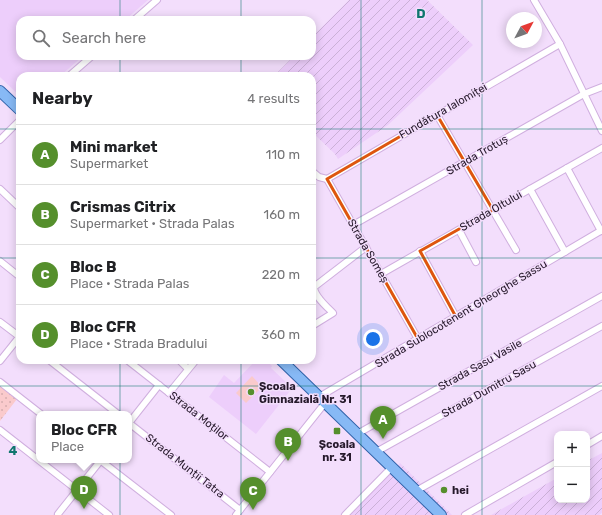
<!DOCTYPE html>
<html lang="en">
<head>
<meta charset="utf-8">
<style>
  :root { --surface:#fff; --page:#f2f2f2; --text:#202124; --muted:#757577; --line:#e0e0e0; --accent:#558f2c }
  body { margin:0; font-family:Rubik,sans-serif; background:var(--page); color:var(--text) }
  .controls { position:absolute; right:12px; bottom:12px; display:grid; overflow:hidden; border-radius:8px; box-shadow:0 2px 10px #0003 }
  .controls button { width:36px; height:36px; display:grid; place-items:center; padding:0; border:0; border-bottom:1px solid var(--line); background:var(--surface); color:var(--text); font:20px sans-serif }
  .compass { position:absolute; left:506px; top:12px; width:36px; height:36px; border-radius:50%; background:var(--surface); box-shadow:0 2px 10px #0003; rotate:49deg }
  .you { position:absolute; left:373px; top:339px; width:14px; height:14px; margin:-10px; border:3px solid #fff; border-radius:50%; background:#1a73e8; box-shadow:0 0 0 6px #1a73e833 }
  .badge { display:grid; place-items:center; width:26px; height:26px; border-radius:50%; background:var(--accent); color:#fff; font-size:13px; font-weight:700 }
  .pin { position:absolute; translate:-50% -33px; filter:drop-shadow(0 1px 2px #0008) }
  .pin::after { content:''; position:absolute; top:21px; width:14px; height:12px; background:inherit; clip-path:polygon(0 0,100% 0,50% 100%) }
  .popup { position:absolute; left:36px; top:411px; width:96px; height:52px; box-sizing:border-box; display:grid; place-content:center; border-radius:8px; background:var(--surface); filter:drop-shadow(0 1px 3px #0005); font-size:13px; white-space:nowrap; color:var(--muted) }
  .popup b { font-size:15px; color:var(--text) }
  .popup::after { content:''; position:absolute; left:50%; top:100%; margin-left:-8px; border:8px solid transparent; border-top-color:var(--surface) }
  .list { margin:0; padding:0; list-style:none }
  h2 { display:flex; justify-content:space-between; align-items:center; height:52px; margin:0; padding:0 16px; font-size:17px }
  h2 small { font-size:13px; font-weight:400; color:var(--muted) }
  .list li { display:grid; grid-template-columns:26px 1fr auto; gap:12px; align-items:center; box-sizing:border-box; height:60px; padding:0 16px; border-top:1px solid var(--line) }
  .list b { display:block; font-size:15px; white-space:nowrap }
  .list p { margin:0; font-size:13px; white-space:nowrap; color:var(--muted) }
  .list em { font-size:13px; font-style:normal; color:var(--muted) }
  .icon { flex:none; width:22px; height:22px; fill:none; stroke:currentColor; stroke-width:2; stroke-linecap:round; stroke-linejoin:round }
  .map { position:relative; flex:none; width:602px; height:515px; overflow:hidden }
  .search { position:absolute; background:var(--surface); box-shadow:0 2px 10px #0003; left:16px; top:16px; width:300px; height:44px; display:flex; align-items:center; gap:10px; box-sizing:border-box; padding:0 14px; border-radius:12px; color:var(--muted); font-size:15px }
  .panel { position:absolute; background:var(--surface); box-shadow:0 2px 10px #0003; left:16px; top:72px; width:300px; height:292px; border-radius:12px }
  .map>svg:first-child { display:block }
  .built { fill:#edcefb }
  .industrial { fill:url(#industrial-furrows) }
  .grass { fill:url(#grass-dots) }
  .park { fill:#facacc }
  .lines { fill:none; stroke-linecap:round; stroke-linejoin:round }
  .street-casing { stroke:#d0afdf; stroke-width:8 }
  .primary-casing { stroke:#3163aa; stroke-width:12 }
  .street { stroke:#fff; stroke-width:6 }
  .primary { stroke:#87b9f5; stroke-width:10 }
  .marked { fill:none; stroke:#de560e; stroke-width:3; stroke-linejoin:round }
  .grid { fill:none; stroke:#0f766e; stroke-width:1; stroke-opacity:0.55 }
  .poi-dot { fill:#558f2c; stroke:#f3defc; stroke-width:1.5 }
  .labels { text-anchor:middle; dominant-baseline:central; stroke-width:3; stroke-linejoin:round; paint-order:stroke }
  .street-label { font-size:11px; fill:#26192b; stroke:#f3defc }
  .poi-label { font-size:11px; font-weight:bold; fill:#26192b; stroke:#f3defc; text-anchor:start }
  .grid-label { font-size:13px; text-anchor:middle; font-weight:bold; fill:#0f766e; stroke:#f3defc; stroke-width:3; stroke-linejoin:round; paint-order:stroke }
</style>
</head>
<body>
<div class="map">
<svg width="602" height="515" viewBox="0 0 602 515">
  <defs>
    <pattern id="industrial-furrows" width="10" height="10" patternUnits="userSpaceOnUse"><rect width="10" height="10" fill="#edcefb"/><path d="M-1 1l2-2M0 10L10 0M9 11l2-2" fill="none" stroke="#cbb0d7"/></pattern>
    <pattern id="grass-dots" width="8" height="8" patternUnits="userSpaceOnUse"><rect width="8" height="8" fill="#facacc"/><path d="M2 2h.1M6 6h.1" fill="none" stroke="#d6adaf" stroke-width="1.8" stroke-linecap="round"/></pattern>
  </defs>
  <rect width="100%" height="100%" fill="#f3defc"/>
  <g class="built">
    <path d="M0,0h148l-23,20h-105v36h63l-23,20h-40v20l-20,-19z"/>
    <path d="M256,360h10l6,6 -1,2 18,17 1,-1 3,3 -37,47 -47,-37 15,-22 10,8z"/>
  </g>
  <g class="industrial">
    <path d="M349,0h78l46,45 -85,80 -50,34 -3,-5 -23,-22v-56h-38l20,-20h18v-19z"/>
    <path d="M602,453v60l-3,2h-108l66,-37v22h30v-39z"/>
    <path d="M400,463l52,52h-102z"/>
  </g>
  <path class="grass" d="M0,386l17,13 -17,22z"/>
  <path class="park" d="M252,376l10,11 -16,16 -10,-10z"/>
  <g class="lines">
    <g class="street-casing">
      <g id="street">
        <path d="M534,0l26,44 42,87"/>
        <path d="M134,20l23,-20"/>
        <path d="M69,76l23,-20"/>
        <path d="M437,115l79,135"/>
        <path d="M0,140l20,-20"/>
        <path d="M567,168l34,63"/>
        <path d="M312,171l7,6 8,2"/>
        <path d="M327,179l233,-135"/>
        <path d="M327,179l91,160"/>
        <path d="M0,189l20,19"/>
        <path d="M530,189l35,63"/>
        <path d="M353,225l231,-131 18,-7"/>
        <path d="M459,230l17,32"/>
        <path d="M420,251l36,66"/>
        <path d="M0,261l20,16"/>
        <path d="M381,274l221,-126"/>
        <path d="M0,322l20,15"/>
        <path d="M312,326l21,-13c-6,-6 -19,-17 -19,-26l52,-40"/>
        <path d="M49,360l69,54"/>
        <path d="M127,360l143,112"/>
        <path d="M179,360l9,9"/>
        <path d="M0,361l20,-25"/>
        <path d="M0,382l41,32"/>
        <path d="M169,393l27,-33"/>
        <path d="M319,397l283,-167"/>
        <path d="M129,423l111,87"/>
        <path d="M129,423l30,-38"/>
        <path d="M0,430l109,85"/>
        <path d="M357,434l245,-138"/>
        <path d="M587,445l15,-9"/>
        <path d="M376,452l226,-126"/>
        <path d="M100,460l71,55"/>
        <path d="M416,491l186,-105"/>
        <path d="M58,514l43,-54"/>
        <path d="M236,515l89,-112"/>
        <path d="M345,515l47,-48"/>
        <path d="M465,515l92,-53"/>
      </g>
    </g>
    <g class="primary-casing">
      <g id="primary">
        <path d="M0,91l20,19"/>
        <path d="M281,360l160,155"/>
      </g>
    </g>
    <use href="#street" class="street"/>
    <use href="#primary" class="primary"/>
  </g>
  <path class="marked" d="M437,115l56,95 -73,41 36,66 -38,22 -91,-160z"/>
  <path class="grid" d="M120,0v20M241,0v20M361,0v515M482,0v515M120,56v20M241,56v20M0,129h20M312,129h290M0,258h20M312,258h290M120,360v155M241,360v155M0,386h602"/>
  <g class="poi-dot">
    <circle cx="251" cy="392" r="4"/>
    <rect x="333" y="427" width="8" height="8" rx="2"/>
    <circle cx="444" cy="490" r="4"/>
  </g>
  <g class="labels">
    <g class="street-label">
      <text transform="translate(443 111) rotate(-30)">Fundătura Ialomiței</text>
      <text transform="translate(477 155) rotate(-30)">Strada Trotuș</text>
      <text transform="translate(491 211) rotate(-30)">Strada Oltului</text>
      <text transform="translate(368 251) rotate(60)">Strada Someș</text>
      <text transform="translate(461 314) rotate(-31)">Strada Sublocotenent Gheorghe Sassu</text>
      <text transform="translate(480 365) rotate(-29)">Strada Sasu Vasile</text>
      <text transform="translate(489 389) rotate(-29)">Strada Dumitru Sasu</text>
      <text transform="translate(199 416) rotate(38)">Strada Moților</text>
      <text transform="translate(185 466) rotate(38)">Strada Munții Tatra</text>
    </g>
    <g class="poi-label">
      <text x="259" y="386">Școala<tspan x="259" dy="13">Gimnazială Nr. 31</tspan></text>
      <text x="337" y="444" text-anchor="middle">Școala<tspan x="337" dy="13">nr. 31</tspan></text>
      <text x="452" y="490">hei</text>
    </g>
  </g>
  <g class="grid-label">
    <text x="421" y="18">D</text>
    <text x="13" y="455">4</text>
  </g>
</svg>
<div class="controls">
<button>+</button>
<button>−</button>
</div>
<svg class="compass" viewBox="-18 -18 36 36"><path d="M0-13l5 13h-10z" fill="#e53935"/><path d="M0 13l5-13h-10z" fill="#757577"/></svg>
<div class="you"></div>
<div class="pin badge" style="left:383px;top:439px">A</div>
<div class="pin badge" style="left:288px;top:461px">B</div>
<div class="pin badge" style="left:253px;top:510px">C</div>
<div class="pin badge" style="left:84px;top:509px">D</div>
<div class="popup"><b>Bloc CFR</b>Place</div>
<div class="search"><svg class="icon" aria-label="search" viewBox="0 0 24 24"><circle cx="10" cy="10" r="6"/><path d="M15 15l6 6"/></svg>Search here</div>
<section class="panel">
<h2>Nearby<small>4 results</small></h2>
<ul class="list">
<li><span class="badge">A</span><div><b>Mini market</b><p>Supermarket</p></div><em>110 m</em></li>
<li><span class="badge">B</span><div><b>Crismas Citrix</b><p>Supermarket · Strada Palas</p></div><em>160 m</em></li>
<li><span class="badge">C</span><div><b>Bloc B</b><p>Place · Strada Palas</p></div><em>220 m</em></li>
<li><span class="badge">D</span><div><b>Bloc CFR</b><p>Place · Strada Bradului</p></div><em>360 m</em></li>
</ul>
</section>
</div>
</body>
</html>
